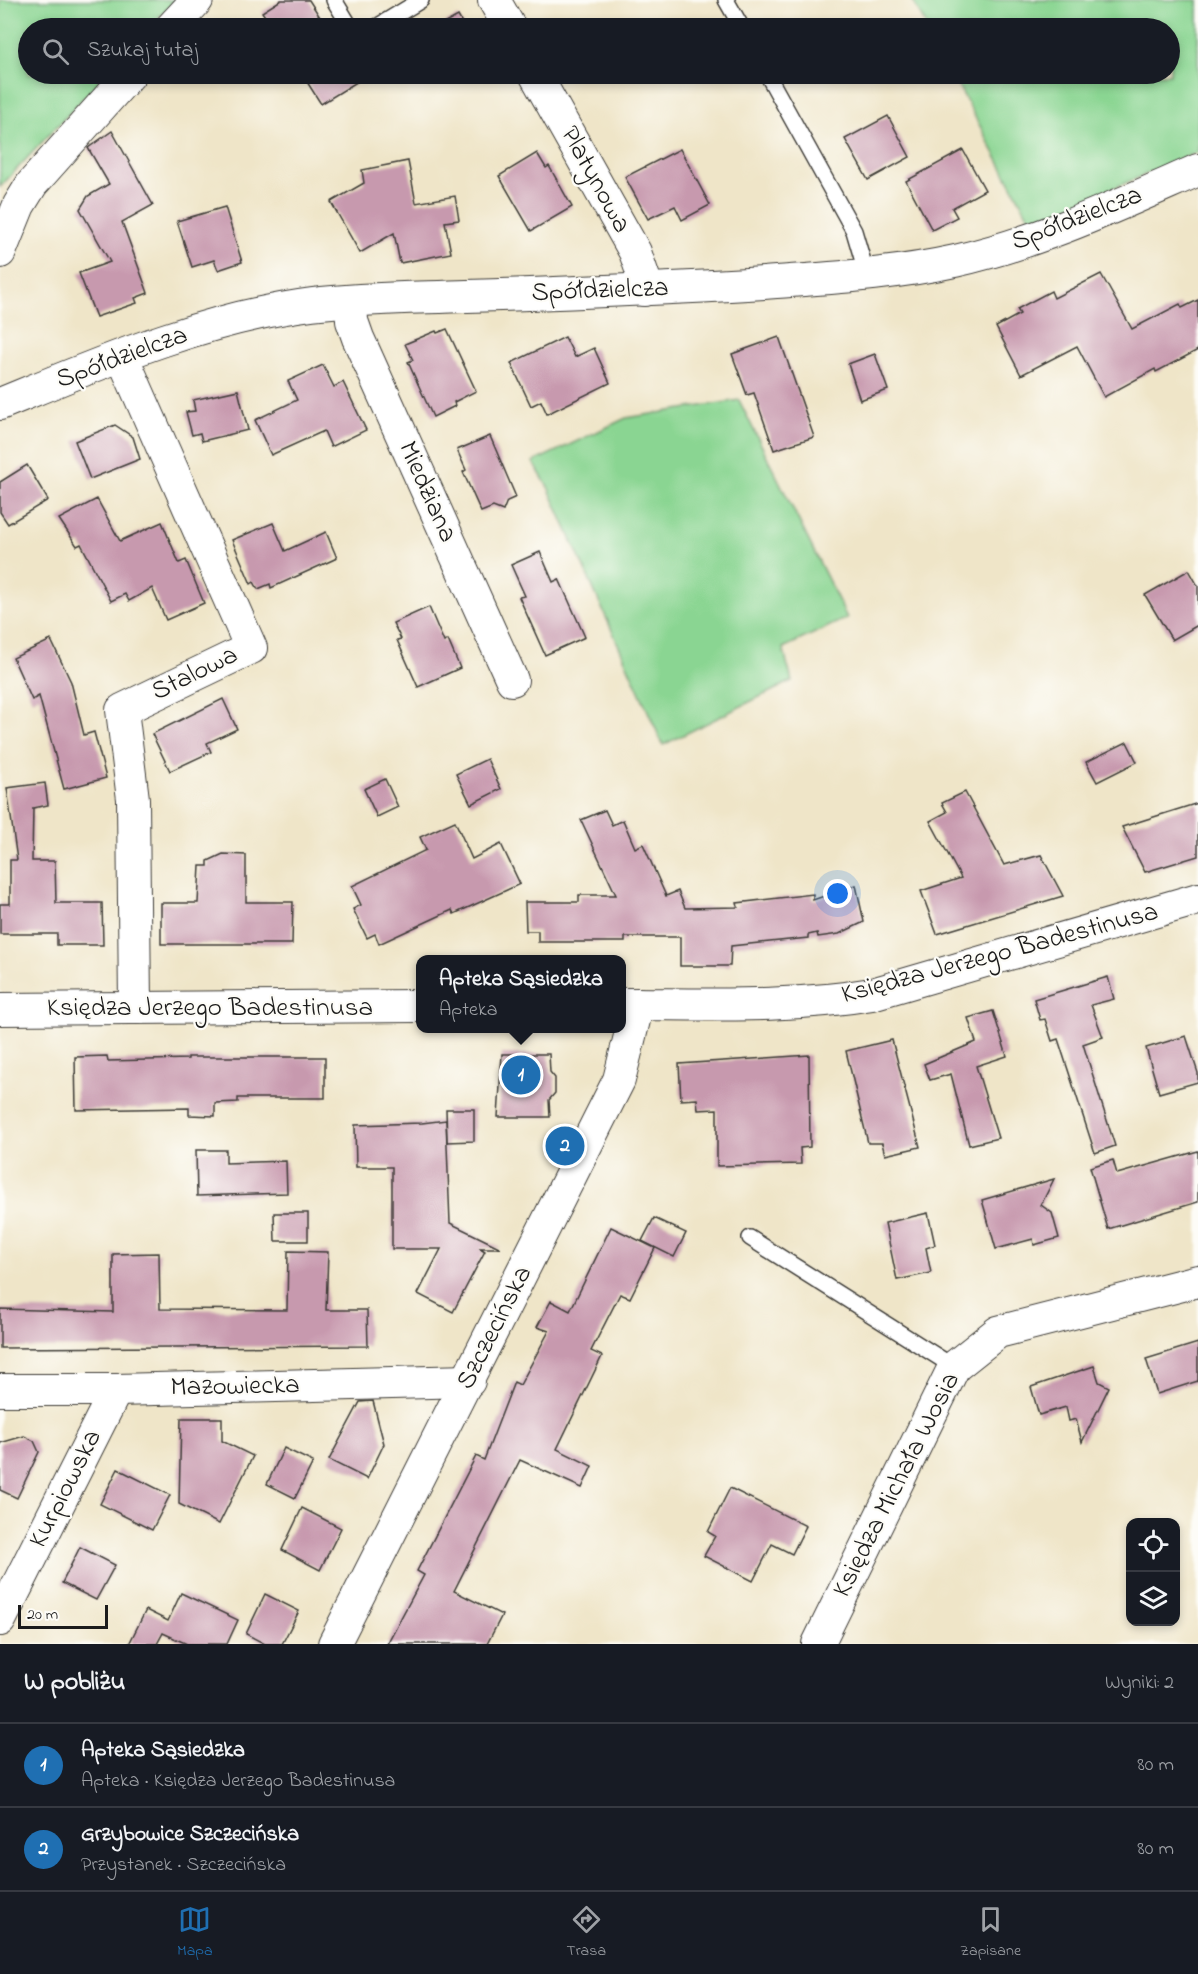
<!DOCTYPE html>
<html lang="pl">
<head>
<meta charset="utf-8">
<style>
  :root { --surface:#171b24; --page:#242831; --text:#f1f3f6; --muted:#9ea1a6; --line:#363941; --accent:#1f6fb2 }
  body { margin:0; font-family:"Indie Flower",sans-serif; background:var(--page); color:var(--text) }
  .controls { position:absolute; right:18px; bottom:18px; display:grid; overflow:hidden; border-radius:12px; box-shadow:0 3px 9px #0003 }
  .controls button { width:54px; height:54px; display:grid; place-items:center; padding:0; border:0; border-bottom:2px solid var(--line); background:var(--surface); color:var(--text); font:30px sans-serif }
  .scale { position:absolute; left:18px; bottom:15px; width:90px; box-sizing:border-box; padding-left:6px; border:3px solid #1c1c1c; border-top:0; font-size:16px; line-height:21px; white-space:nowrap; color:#1c1c1c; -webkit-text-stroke:4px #fdfcf7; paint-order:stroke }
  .you { position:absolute; left:838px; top:894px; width:21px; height:21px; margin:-15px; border:4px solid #fff; border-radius:50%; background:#1a73e8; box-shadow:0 0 0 9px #1a73e833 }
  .badge { display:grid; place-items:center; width:39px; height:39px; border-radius:50%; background:var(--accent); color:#fff; font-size:20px; font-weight:700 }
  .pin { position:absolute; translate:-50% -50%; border:3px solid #fff; box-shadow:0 2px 6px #0006 }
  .popup { position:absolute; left:416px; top:955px; width:210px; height:78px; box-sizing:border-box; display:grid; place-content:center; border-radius:12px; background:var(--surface); filter:drop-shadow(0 2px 4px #0005); font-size:20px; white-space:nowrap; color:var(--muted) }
  .popup b { font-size:22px; color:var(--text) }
  .popup::after { content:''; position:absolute; left:50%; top:100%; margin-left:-12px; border:12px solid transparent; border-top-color:var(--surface) }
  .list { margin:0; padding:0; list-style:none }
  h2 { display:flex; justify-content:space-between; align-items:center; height:78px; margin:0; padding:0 24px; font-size:26px }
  h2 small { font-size:20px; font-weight:400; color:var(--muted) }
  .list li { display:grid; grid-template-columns:39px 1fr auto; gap:18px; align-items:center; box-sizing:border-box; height:84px; padding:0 24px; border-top:2px solid var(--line) }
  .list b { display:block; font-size:22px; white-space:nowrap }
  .list p { margin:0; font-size:20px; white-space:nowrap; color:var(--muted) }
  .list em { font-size:20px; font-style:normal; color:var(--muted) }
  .icon { flex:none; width:33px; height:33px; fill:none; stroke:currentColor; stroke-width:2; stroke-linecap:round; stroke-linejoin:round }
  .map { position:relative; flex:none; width:1198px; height:1644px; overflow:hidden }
  .search { position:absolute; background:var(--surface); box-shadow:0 3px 9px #0003; left:18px; right:18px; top:18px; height:66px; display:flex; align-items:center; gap:15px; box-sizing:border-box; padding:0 21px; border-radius:33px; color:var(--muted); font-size:22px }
  .sheet { height:246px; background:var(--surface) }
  nav { display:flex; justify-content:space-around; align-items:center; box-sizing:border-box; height:84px; border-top:2px solid var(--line); background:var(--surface); font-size:16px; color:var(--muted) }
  nav a { display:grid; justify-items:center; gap:3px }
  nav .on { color:var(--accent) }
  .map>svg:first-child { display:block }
  .green { fill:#8ad592; stroke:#537857; stroke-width:1.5 }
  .building { fill:#c799ae }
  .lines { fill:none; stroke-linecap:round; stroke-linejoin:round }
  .lane-casing { stroke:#3c3a36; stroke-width:18 }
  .street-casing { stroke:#3c3a36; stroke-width:34 }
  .lane { stroke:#fff; stroke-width:15 }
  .street { stroke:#fff; stroke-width:32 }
  .labels { text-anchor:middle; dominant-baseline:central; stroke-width:4.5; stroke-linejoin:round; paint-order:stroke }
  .street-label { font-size:27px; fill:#1c1c1c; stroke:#fdfcf7 }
</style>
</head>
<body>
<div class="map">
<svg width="1198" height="1644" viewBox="0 0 1198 1644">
  <rect width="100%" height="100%" fill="#fdfcf7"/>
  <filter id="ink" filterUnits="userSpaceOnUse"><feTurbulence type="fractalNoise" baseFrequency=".0167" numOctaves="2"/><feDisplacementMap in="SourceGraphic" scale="12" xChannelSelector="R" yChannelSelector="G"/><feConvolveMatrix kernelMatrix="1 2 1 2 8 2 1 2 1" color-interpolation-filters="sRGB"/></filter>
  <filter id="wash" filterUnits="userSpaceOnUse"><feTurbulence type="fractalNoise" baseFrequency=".008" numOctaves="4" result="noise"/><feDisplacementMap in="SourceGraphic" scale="24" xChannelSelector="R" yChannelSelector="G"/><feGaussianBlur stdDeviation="1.35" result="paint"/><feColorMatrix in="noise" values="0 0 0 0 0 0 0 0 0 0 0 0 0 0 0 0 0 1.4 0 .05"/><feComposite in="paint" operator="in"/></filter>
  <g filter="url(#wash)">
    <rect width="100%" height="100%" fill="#efe5c8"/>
    <g class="green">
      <path d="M0,0h176l-28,28h-120v46h78l-106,113z"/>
      <path d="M912,0h286v152l-166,71 -80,-149h218v-46h-242z"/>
      <path d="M739,400l108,218 -64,30 9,33 -129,64 -115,-258 -15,-25 93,-44z"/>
    </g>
    <g id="blocks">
      <g class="building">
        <path d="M281,0h28l18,28h-54l-11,-16z"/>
        <path d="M458,16l7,12h-29z"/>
        <path d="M302,74h54l4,6 -39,24z"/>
        <path d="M888,116l22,41 -42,23 -23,-41z"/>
        <path d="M112,131l41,74 -31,17 26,71 -13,5 2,5 -41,14 -17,-44 31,-11 -30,-53 8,-13 21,-12 -21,-36z"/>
        <path d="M680,149l30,56 -28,15 -7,-14 -27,13 -23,-42z"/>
        <path d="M963,150l22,40 -33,18 5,9 -25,13 -26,-49z"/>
        <path d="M537,153l9,15 3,-2 23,41 -41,24 -32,-55z"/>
        <path d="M408,161l8,42 39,-7 4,24 -14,2 6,31 -51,10 -6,-30 -34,20 -29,-51 33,-19 -2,-13z"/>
        <path d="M225,207l17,55 -24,8 -4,-10 -22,7 -15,-46z"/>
        <path d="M1101,274l31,55 48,-25 2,4 16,-8v50l-42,22 -1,-3 -51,28 -27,-51 -56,29 -25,-48 24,-13 -3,-5 34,-18 3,7z"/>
        <path d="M447,329l29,62 -22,11 1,4 -22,11 -25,-55 5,-2 -8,-16 31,-13 1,2z"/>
        <path d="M565,337l10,20 19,-9 16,35 -63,31 -6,-13 -10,5 -20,-43z"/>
        <path d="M779,337l35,100 -40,13 -20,-57 -7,2 -15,-41z"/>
        <path d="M875,354l13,36 -28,10 -12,-36z"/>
        <path d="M323,365l11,22 9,-5 23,48 -35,17 -7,-16 -53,24 -16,-35 42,-20 -9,-19z"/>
        <path d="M238,390l10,40 -46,11 -2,-8 -8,2 -6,-23 9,-1 -2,-11z"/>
        <path d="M115,425l18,12 7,22 -50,20 -15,-38z"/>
        <path d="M490,436l26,61 -9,4 -4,10 -10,-4 -12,5 -18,-40 3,-2 -9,-20z"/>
        <path d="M27,465l21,35 -40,24 -8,-12v-30z"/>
        <path d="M97,499l23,42 42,-19 17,41 7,-3 18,43 -38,17 -14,-32 -23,13 -4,-7 -14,7 -30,-57 -4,2 -18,-27z"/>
        <path d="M273,523l12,28 41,-19 11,26 -66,30 -1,-4 -12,5 -4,-7 -3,2 -19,-44z"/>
        <path d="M540,552l13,30 6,-3 26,58 -40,18 -26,-58 6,-1 -14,-31z"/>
        <path d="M1189,570l9,16v39l-26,15 -27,-45z"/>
        <path d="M429,607l15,35 4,-2 12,28 -42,19 -21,-47 4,-1 -8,-16z"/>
        <path d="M51,640l20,42 13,53 10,-3 12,46 -42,11 -25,-93 -7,4 -19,-42z"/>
        <path d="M223,699l14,30 -30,14 4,9 -41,19 -18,-37z"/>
        <path d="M1127,742l10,20 -40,20 -11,-20z"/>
        <path d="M487,759l14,30 -30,15 -15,-30z"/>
        <path d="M385,779l13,28 -21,10 -13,-28z"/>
        <path d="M45,783l3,22 -15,3 -1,53h23l1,42h46l1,42h-46v-11h-57v-30h10v-44h7l-10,-72z"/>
        <path d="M965,792l39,73 37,-10 22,41 -126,38 -16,-43 40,-13 -31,-57 17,-9 -5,-9z"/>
        <path d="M1198,803v53l-53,16 -23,-45z"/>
        <path d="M605,810l7,15 11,-5 12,28 8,-4 23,52 12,-5 7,17 53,-1 -1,-4 76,-9v6l43,-15 8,37 -25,12 -21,3 -1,-4 -9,2v3l-77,8 -1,20h-50v-29h-55v5h-87v-11h-12l-1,-29h54v-7h37l-35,-75z"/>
        <path d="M455,821l17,38 29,-15 19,40 -66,30 -2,-4 -73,34 -4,-10 -8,4 -14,-29 8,-4 -9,-19 74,-36 -6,-13z"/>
        <path d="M223,854l23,1v47h47l-1,42h-131v-41h37l2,-37h8v-5z"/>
        <path d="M1108,977l6,22 -23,6 12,32 -20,7 32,102 -20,7 -37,-114 -6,2 -7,-22 -5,1 -6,-21z"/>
        <path d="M993,1011l14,45 -31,10 22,72 -29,7 -18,-71 -21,6 -6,-16 52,-22 -8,-24z"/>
        <path d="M1186,1036l12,37v9l-39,11 -13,-45z"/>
        <path d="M892,1040l28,107 -35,8 -3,-12h-14l-22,-92z"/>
        <path d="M502,1054h47l1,18 5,6v15l-6,7 1,17h-52z"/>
        <path d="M809,1055l1,92 -10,1 1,16 -84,2v-57l-19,1 -1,-11 -16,1 -2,-36z"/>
        <path d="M107,1056l1,5 80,-2v-2h137v41h-87v4l-23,1v13l-26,-1v-7l-113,2 -1,-53z"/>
        <path d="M446,1109h28v32l-27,1z"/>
        <path d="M446,1120l4,103 51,25h-21l5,3 -32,61 -35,-18 23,-45h-49v-82h-36l-1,-42 67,-2z"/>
        <path d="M196,1150h30v13l60,-2 1,32 -90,3z"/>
        <path d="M1198,1151v51l-90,27 -18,-62 23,-7 4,14z"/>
        <path d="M1054,1179l-13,26 11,8 7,25 -25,7 -1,-6 -37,10 -14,-49z"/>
        <path d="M274,1213h34v28h-33z"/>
        <path d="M928,1213l7,32 -9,3 5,25 -34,7 -12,-57z"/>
        <path d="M654,1218l32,15 -12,24 -32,-16z"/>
        <path d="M611,1227l44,21 -25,50 -10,-4 -29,57 11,5 -45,93 35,17 -10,22 -62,-28 -66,131 48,24 -15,29h-100l37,-69 -7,-4 59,-115 8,4 30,-78 6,3 29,-54 -12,-4 14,-26 19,10z"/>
        <path d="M288,1251l40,1 -2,58h41l1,36 -368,2v-39l113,3v-58l46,-1 1,56 127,1z"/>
        <path d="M1198,1343v38l-41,13 -11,-35z"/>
        <path d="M1094,1366l5,16 10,5 -27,55 -6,-23 -7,2 -3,-14 -27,8 -8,-28z"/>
        <path d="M373,1401l11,43 -17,35 -38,-19 31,-58z"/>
        <path d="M181,1418h41v23l31,15 -34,68 -40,-20z"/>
        <path d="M24,1436l10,5 5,11 -22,46 -17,-8v-47z"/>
        <path d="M284,1448l29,14 -18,36 -28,-14z"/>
        <path d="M118,1469l52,26 -18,35 -52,-26z"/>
        <path d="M730,1488l76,38 -14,28 -20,-10 -19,37 -49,-25 11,-20 -7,-4z"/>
        <path d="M302,1508l39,20 -21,42 -38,-20z"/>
        <path d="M80,1547l35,18 -19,35 -34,-17z"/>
        <path d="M181,1593l57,27 -11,24h-40l-24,-11 -6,11h-28l17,-34 22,11z"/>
        <path d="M265,1594l34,17 -17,33h-17l-19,-10z"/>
      </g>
    </g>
  </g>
  <g filter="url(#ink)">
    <use href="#blocks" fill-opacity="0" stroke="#3c3a36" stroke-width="1.5"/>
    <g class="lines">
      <g class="lane-casing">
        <g id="lane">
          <path d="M334,0l17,28"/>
          <path d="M726,0l16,28"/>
          <path d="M375,28l46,-28"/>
          <path d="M767,74l87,157 13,44"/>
          <path d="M750,1238l204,129"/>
        </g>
      </g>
      <g class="street-casing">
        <g id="street">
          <path d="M494,0l16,28"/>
          <path d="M171,28l26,-28"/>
          <path d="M535,74l100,178 9,26v12"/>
          <path d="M0,252l19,-47 13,-21 98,-110"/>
          <path d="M351,301l1,20 6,17 154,342"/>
          <path d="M122,356l129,292 -129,62 11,89 2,209"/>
          <path d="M0,404c100,-41 204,-86 312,-100 51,-6 103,-6 155,-8 99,-3 198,-7 297,-13 64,-5 128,-8 191,-22 85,-19 163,-56 243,-91"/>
          <path d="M622,1004c83,0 168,4 250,-10l326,-95"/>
          <path d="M0,1009l420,-3"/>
          <path d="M0,1390h116l353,-9"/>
          <path d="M0,1620l116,-230"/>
          <path d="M334,1644l285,-564 19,-76"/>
          <path d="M818,1644l136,-277 44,-35 200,-51"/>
        </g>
      </g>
      <use href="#lane" class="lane"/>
      <use href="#street" class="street"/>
    </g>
  </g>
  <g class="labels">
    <g class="street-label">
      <text transform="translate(595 180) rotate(61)">Platynowa</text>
      <text transform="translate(1077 219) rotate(-21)">Spółdzielcza</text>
      <text transform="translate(600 291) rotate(-2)">Spółdzielcza</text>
      <text transform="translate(122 358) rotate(-20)">Spółdzielcza</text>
      <text transform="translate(427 492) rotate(66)">Miedziana</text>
      <text transform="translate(195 674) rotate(-26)">Stalowa</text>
      <text transform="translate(1000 954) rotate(-15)">Księdza Jerzego Badestinusa</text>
      <text x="210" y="1008">Księdza Jerzego Badestinusa</text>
      <text transform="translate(495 1328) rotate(-63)">Szczecińska</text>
      <text transform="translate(235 1387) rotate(-1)">Mazowiecka</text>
      <text transform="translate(897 1485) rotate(-63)">Księdza Michała Wosia</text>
      <text transform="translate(66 1489) rotate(-63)">Kurpiowska</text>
    </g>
  </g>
</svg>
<div class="controls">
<button><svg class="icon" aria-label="locate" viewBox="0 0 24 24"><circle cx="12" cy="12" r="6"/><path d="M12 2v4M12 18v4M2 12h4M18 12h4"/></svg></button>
<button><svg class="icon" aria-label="layers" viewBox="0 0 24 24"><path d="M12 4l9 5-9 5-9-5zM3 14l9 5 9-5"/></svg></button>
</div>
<div class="scale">20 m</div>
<div class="you"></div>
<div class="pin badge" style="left:521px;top:1075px">1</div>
<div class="popup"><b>Apteka Sąsiedzka</b>Apteka</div>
<div class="pin badge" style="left:565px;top:1146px">2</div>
<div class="search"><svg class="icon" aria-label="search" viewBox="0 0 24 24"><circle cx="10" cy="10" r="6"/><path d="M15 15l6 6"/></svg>Szukaj tutaj</div>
</div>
<section class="sheet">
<h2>W pobliżu<small>Wyniki: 2</small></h2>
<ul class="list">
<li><span class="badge">1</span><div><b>Apteka Sąsiedzka</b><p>Apteka · Księdza Jerzego Badestinusa</p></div><em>80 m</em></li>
<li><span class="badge">2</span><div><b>Grzybowice Szczecińska</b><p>Przystanek · Szczecińska</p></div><em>80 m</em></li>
</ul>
</section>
<nav>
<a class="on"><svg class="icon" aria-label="map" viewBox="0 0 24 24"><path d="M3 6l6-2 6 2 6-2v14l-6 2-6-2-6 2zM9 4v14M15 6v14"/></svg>Mapa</a>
<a><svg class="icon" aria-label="directions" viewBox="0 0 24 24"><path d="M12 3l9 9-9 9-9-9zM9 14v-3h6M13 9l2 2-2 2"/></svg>Trasa</a>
<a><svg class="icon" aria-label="saved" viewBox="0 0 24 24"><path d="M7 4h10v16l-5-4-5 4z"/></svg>Zapisane</a>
</nav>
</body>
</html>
